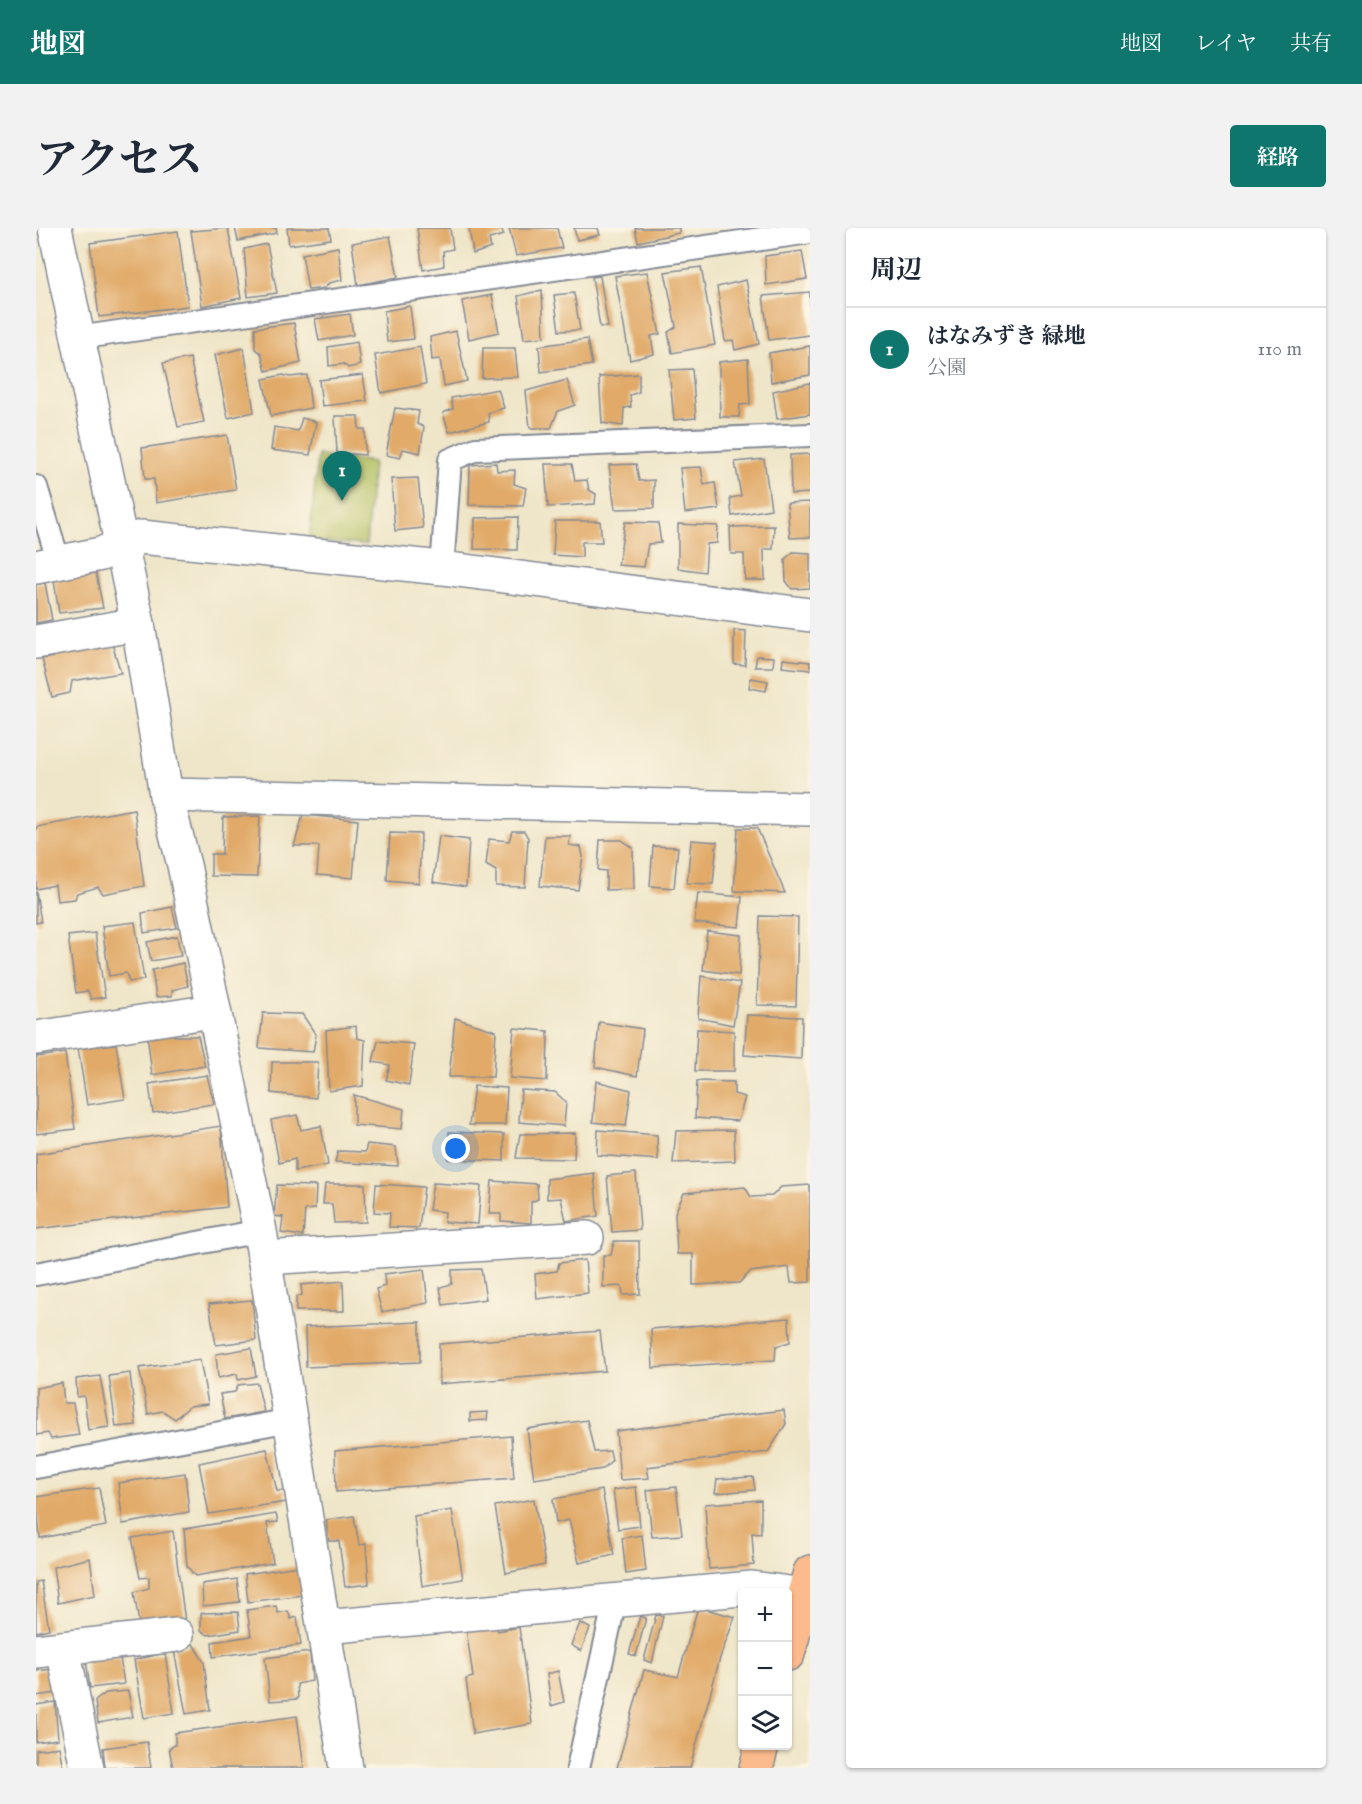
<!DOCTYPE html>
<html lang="ja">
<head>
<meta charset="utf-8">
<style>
  :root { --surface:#fff; --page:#f2f2f3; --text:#1f2937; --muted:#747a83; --line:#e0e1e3; --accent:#0f766e }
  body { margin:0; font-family:"IM FELL English","Noto Serif JP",serif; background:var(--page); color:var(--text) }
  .controls { position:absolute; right:18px; bottom:18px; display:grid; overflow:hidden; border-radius:6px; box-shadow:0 2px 4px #0004 }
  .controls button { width:54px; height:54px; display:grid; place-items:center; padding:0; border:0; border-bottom:2px solid var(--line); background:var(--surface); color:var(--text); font:30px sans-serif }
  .you { position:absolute; left:420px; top:921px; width:21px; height:21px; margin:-15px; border:4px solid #fff; border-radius:50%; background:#1a73e8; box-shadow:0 0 0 9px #1a73e833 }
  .badge { display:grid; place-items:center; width:39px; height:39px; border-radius:50%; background:var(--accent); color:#fff; font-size:20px; font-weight:700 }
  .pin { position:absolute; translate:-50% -50px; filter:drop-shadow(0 2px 3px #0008) }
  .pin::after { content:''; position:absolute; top:32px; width:21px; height:18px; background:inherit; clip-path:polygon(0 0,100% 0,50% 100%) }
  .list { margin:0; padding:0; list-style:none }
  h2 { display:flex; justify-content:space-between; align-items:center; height:78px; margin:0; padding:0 24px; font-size:26px }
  h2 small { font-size:20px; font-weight:400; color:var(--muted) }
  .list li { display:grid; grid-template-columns:39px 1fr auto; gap:18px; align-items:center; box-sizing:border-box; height:84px; padding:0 24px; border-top:2px solid var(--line) }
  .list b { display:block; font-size:22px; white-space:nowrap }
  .list p { margin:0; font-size:20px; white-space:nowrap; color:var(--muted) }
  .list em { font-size:20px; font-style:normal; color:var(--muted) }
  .icon { flex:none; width:33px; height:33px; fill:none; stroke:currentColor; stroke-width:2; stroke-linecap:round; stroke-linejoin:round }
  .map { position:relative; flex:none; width:774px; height:1540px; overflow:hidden; border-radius:6px }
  header { display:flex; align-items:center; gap:36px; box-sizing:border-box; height:84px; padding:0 30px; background:var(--accent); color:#fff }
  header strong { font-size:28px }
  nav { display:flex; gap:33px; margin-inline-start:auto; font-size:21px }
  .intro { display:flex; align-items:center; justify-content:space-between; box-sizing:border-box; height:144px; padding:0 36px }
  h1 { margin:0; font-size:42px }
  .button { padding:15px 27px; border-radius:6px; background:var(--accent); color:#fff; font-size:21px; font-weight:700 }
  main { display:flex; gap:36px; padding:0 36px }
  aside { flex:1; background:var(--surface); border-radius:6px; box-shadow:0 2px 4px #0004 }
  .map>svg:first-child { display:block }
  .green { fill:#b4c062; stroke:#687860; stroke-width:1.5 }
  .building { fill:#e1aa69 }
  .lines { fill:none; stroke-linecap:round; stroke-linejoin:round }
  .lane-casing { stroke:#858a94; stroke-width:26 }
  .street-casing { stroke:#858a94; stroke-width:36 }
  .primary-casing { stroke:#858a94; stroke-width:36 }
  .lane { stroke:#fff; stroke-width:22 }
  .street { stroke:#fff; stroke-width:33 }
  .primary { stroke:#fbbb8d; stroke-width:33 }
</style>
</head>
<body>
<header>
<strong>地図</strong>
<nav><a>地図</a><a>レイヤ</a><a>共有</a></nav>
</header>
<div class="intro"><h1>アクセス</h1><a class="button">経路</a></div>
<main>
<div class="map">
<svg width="774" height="1540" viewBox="0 0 774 1540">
  <rect width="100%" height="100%" fill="#fcf5e5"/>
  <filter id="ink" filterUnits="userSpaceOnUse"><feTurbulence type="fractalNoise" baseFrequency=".0167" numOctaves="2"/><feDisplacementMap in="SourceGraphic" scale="12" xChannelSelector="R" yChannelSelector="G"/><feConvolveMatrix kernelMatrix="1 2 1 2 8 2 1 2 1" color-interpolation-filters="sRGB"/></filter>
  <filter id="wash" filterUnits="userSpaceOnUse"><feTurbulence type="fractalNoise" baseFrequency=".008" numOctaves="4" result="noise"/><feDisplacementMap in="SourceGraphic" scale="24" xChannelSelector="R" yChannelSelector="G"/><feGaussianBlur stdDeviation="1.35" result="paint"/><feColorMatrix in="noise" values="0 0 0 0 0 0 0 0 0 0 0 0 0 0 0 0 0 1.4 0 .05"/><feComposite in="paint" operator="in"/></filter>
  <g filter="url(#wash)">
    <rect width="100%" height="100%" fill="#efe6c9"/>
    <path class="green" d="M282,227l55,7 -7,83 -57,-4z"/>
    <g id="blocks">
      <g class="building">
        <path d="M192,0l13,70 -39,8 -11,-75z"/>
        <path d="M199,0h41l1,5 -39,8z"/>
        <path d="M251,0h42l2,11 -42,6z"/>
        <path d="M381,0h33l3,21 -10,2 1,15 -21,4z"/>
        <path d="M433,0h32l3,7 -15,4 2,9 -18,6z"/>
        <path d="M473,0h48l5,20 -46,8z"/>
        <path d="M538,0h24l2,7 -23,5z"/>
        <path d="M599,0h44v5l-41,9z"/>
        <path d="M142,3l10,75 -89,11 -9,-74z"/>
        <path d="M354,8l8,41 -40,8 -6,-42z"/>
        <path d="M231,16l10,49 -29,4 -4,-48z"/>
        <path d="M302,19l4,33 -13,3 -4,5 -17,2 -6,-36z"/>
        <path d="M766,23l5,28 -41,6 -1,-29z"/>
        <path d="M665,39l14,78 -43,8 -4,-21 8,-5 -11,-55z"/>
        <path d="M611,44l13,62 -9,2 3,18 -24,6 -15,-84z"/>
        <path d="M564,48l8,51h-8l-8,-50z"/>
        <path d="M710,52l13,64 -24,6 -2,-10 -8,1 -8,-54z"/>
        <path d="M506,62l2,47 -20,2 -6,-43z"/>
        <path d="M774,64v43l-41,5 -6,-44z"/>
        <path d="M538,65l6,37 -21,1 -5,-36z"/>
        <path d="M456,67l7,37 -30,7 -7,-38z"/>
        <path d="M374,78l4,33 -27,3 -3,-31z"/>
        <path d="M314,86l3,21 -34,6 -4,-22z"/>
        <path d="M258,95l7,40 -35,8 -5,-18 -6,-4v-21z"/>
        <path d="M420,103l11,50 -23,5 -4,-27 -8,1 -2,-23z"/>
        <path d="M551,111l5,26 -51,7 -2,-26z"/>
        <path d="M321,114l3,23 -12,3 -4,-4 -15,2 -1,-19z"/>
        <path d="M774,118v29l-39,7 -2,-29z"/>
        <path d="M384,119l6,37 -45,9 -6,-38z"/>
        <path d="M208,120l10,64 -26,6 -13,-63z"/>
        <path d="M447,120h32l3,29 -36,1z"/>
        <path d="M154,130l14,64 -26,5 -15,-64z"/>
        <path d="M712,131l2,45 -10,1 -1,12h-19l-1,-55z"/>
        <path d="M656,141l4,49 -22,2 -5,-50z"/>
        <path d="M603,146v18l-9,3 1,12 -7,1 -1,18 -21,-3 -3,-46z"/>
        <path d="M247,147l7,2 17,-2 4,33 -40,8 -8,-37z"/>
        <path d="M327,147l4,26 -45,5 -3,-26z"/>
        <path d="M531,152l8,25 -17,6 -7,17h-21l-4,-37z"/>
        <path d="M774,155v31l-33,5 -4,-28z"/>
        <path d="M462,161l6,19 -16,5 1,9 -40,10 -6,-19 10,-4 -2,-11z"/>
        <path d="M359,180l24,3 -2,13 7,3 -4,26 -17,-4 -3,9 -14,-3z"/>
        <path d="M299,188h23l1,13h6v26l-28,-2z"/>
        <path d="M266,190l14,4 -6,33 -39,-5 3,-23 24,4z"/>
        <path d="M191,207l9,55 -80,13 -2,-24h-9l-3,-31z"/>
        <path d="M774,226v39l-19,1 -1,-39z"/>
        <path d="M728,231l7,50 -39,7 -2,-18 11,-2 -6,-34z"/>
        <path d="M460,235l1,8 18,-1 -1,14 12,4 -3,18 -54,-1 1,-40z"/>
        <path d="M509,236h27l3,17 12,-1 2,10 7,4 -1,10 -47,3z"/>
        <path d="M600,236l3,17 15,-1v28l-39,1 -6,-44z"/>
        <path d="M665,239l3,18 11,-2 4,26 -34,4 -5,-45z"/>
        <path d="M382,250l5,50 -28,3 -4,-52z"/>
        <path d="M774,274v35l-20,1 -3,-35z"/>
        <path d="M482,289l-1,33 -43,-1 1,-31z"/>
        <path d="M519,293h45l2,21h-20v15l-29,-2z"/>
        <path d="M589,294l33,1 3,20 -13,1 -4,23 -26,-2z"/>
        <path d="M642,296l40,2 -1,17 -10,1 -2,28 -27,-4z"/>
        <path d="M738,298l-1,23h-9l1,31h-20l-1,-26h-13l-1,-27z"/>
        <path d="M757,324l17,1v35l-18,1 -6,-8 -1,-22z"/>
        <path d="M60,345l7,35 -44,5 -5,-33z"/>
        <path d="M9,355l7,37 -16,3v-39z"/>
        <path d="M698,402l12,1 -1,34 -11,-1z"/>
        <path d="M63,414l3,5 10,-3 9,29 -49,8 -2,12 -18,4 -10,-38 12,-2 5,-7z"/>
        <path d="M721,428l17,1 -1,10h-18z"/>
        <path d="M747,431l27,3v8l-28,-3z"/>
        <path d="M715,450l17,3 -2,10 -17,-3z"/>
        <path d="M98,581l10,77 -41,8 -5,-7 -21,6 -2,6 -18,2 -2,-16 -19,4v-62z"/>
        <path d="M267,587l55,5 -5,58 -36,-3 2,-29h-25z"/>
        <path d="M224,588l-3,61 -46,-1v-22h11l1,-37z"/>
        <path d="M702,600h19l28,65 -51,-2z"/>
        <path d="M476,603h12l4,7 -3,49 -29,-1v-15l-10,-6 3,-26 20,2z"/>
        <path d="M354,605l31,1 -2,49 -32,-3z"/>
        <path d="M403,608l30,4 -3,47 -33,-5z"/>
        <path d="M509,608h25l-1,9 12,2 2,9 -5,34 -38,-4z"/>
        <path d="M564,612h22l11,8 1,41 -28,1v-19l-8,-1z"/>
        <path d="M655,612l26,2 -4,42 -26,-1z"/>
        <path d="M617,618l25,1 -4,41 -24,-2z"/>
        <path d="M0,663l5,31 -5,1z"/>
        <path d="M662,665l44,4 -3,30 -45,-4z"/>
        <path d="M136,679l5,21 -33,5 -2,-20z"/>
        <path d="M724,688l38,1 -2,89 -39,-1z"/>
        <path d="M99,694l9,58 -15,2 -3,-9 -17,3 -7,-50z"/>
        <path d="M671,703l34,4 -2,40 -36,-5z"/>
        <path d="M59,705l10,64 -14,2 -3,-8 -12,2 -8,-57z"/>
        <path d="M141,708l4,20 -30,5 -4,-19z"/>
        <path d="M147,735l5,23 -16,4v6l-16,1 -4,-27z"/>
        <path d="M665,748l39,7 -7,42 -35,-7z"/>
        <path d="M227,785l39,1 14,21 -3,17 -54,-4z"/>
        <path d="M711,787l55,2 -1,42 -57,-4z"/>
        <path d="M419,790l41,13 -3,46h-44z"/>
        <path d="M563,794l44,7 -6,47 -42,-9z"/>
        <path d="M320,798l1,12 8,2 -2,46 -34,5 -3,-61z"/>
        <path d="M478,800l34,3 -1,50 -37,-3z"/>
        <path d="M134,801l4,7h24l7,30 -53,9 -5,-42z"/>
        <path d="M661,801l37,2v40h-39z"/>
        <path d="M342,813l36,3 -5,41 -23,-5 4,-15 -17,-3z"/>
        <path d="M80,816l9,55 -38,6 -9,-57z"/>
        <path d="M29,825l10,76 -39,5v-77z"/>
        <path d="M236,834h46l-2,36 -45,-5z"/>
        <path d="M171,847l7,29 -61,9 -4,-29z"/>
        <path d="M560,853l35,9 -5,36 -33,-4z"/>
        <path d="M661,853l37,1v12l11,3 -7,24 -43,-3z"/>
        <path d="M438,858l33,2 -2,37h-36z"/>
        <path d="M485,862l34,2 11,10 -2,24 -45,-4z"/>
        <path d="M318,867l50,14 -2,20 -48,-4z"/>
        <path d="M261,887l4,15 20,-4 7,39 -33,6v-12l-16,4 -8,-43z"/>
        <path d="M185,898l6,81 -191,22v-75z"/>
        <path d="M562,902l59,5 1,25 -61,-5z"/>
        <path d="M698,902l1,31 -62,2 3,-32z"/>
        <path d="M413,904l55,2v27l-56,-2z"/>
        <path d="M539,905l-1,26 -58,-1 4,-24z"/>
        <path d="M331,916l29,3 2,19 -63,-4 3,-11 27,1z"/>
        <path d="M558,945l4,43 -32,5 -5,-23 -14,1v-20z"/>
        <path d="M600,945l4,57 -28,2 -5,-56z"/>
        <path d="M456,953l45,3 1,15 -7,3v21l-30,-2v-7h-12z"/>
        <path d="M397,955l48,3 -3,38 -34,-2 1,-10 -16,-2z"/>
        <path d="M289,956h40l1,38 -32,1 -2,-19h-9z"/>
        <path d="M340,956l48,3 -5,41 -30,-1 1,-14 -16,-1z"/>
        <path d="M241,957l39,1 -1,23 -10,1 -2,26 -22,-3 2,-16 -9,-1z"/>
        <path d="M774,957v97l-19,1 -2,-16 -39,5 -11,11 -46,2v-31h-16l-2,-41 9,-20 61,-6 6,10 21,-1 9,-9z"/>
        <path d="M578,1013h25l1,53 -17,1 -1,-9 -19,1v-32h8z"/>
        <path d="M549,1032l3,33 -51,6 -2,-25 22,-3 2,-8z"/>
        <path d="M388,1041l4,34 -46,9 -6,-23 9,-3 -1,-12z"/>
        <path d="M445,1041l5,30 -43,6 -3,-18 12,-3v-14z"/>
        <path d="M307,1053l1,30h-48v-14l6,-2 -1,-10z"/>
        <path d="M216,1072l4,40 -40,5 -7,-41z"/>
        <path d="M753,1090l1,24 -14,4 -1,14 -122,8 -2,-39z"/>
        <path d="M384,1094v40l-114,5 -1,-40z"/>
        <path d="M564,1103l5,40 -166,13v-40z"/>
        <path d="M215,1120l5,28 -18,4 -1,-6 -19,4 -2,-24z"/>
        <path d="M164,1132l8,44 -18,2 -15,13 -12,-8 -15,3 -9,-46z"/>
        <path d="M94,1145l6,52 -20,2 -7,-51z"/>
        <path d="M64,1148l9,51 -21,3 -4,-34 -7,1 -1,-18z"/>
        <path d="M26,1155l2,20h9l6,32 -28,4 -3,-6 -12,2v-47z"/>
        <path d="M221,1155l7,29 -39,7 -5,-25 15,-2 3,-7z"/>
        <path d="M748,1182l2,14 -18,28 -121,15 2,11 -29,2 -4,-49z"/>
        <path d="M452,1184l-1,8 -17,1v-8z"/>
        <path d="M551,1192l7,32 16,-1 2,9 -9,9 -69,10 -7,-50z"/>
        <path d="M475,1208l3,42 -178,14 -1,-41z"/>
        <path d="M231,1221l10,42h8l1,11 -77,12 -10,-51z"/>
        <path d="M149,1245l4,39 -66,12 -5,-41z"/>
        <path d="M717,1249l2,13 -40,3 2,-14z"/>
        <path d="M600,1259l4,39 -22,3 -5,-39z"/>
        <path d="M640,1259l6,48 -30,2 -5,-47z"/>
        <path d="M63,1260l7,38 -66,12 -4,-41z"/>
        <path d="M566,1262l12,65 -35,8 -10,-43 -13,3 -3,-24z"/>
        <path d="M498,1271l11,66 -39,8 -11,-67z"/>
        <path d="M725,1272v34l-9,-1 2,32 -45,4 -4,-65z"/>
        <path d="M416,1282l11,69 -41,7 -8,-70z"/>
        <path d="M240,1286l2,8 -11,1 6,40 -78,13 -8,-10 -3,-37z"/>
        <path d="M318,1288l5,29 7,-1 3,40 -24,3 -6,-46h-10l-3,-21z"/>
        <path d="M137,1303l12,91 -45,8 -6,-38 15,-4v-11l-9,1 -8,-40z"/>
        <path d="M606,1307l4,36 -20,3 -4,-36z"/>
        <path d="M54,1330l5,37 -37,8 -5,-36z"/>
        <path d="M262,1338l4,29 -54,7 -3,-28z"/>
        <path d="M201,1351l3,23 -37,4 -1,-22z"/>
        <path d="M5,1353l8,48 -13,3v-50z"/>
        <path d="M240,1378l2,7 10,-2 3,8 6,-2 4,28 -88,12 -1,-15 39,-6 -4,-26z"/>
        <path d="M662,1379l37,10 -15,41 -30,110h-73l27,-98 34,7z"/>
        <path d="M202,1384l2,18 -32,5 -7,-5v-17z"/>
        <path d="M620,1387l7,1 -11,47 -8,-3z"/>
        <path d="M604,1388l6,2 -10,38 -7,-2z"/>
        <path d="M544,1395l10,5 -9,23 -10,-6z"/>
        <path d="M459,1396l3,7 21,-4 13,97 -59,10 -7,-55 7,-2 -7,-49z"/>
        <path d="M157,1416l11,18 6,48 -24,4 -12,-64z"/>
        <path d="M274,1424l2,29 -15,3 1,15 -28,2 -5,-43z"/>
        <path d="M129,1425l9,60 -30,5 -10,-58z"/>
        <path d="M84,1429l4,27 -34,4 -4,-28z"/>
        <path d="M17,1441l4,24 -21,3v-25z"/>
        <path d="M522,1443l6,31 -13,4 -4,-32z"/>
        <path d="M92,1463l5,26 -35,6 -3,-22 11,-8z"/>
        <path d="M19,1474l3,37 -22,3v-37z"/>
        <path d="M261,1488l7,52h-131l-4,-20 6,-3v-12z"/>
        <path d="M111,1514l4,26h-46l-2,-20z"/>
        <path d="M23,1519l4,21h-27v-18z"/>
      </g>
    </g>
  </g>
  <g filter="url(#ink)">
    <use href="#blocks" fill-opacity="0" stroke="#858a94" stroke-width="1.5"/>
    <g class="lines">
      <g class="lane-casing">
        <g id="lane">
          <path d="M41,110l733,-106"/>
          <path d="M0,259l23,76"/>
          <path d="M406,340l8,-108 26,-11 334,-14"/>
          <path d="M0,1046l224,-43"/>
          <path d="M0,1239l255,-47"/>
          <path d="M542,1540l37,-168"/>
        </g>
      </g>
      <g class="street-casing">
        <g id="street">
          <path d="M19,0l83,396 28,171 18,70 76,366 86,537"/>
          <path d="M0,339l65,-13 40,-17 301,31 368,47"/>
          <path d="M0,414l102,-18"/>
          <path d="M130,567l644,14"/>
          <path d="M0,810l177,-27"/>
          <path d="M228,1030l323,-20"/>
          <path d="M288,1399l428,-39 52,7"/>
          <path d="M27,1420l24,120"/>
          <path d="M0,1423l141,-16"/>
        </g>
      </g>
      <g class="primary-casing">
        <g id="primary">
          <path d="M752,1426l22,-82"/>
          <path d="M720,1540l6,-22"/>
        </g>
      </g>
      <use href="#lane" class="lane"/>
      <use href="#street" class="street"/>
      <use href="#primary" class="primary"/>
    </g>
  </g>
</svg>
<div class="controls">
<button>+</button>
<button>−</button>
<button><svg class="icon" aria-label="layers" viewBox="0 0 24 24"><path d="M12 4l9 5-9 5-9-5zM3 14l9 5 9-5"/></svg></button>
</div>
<div class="you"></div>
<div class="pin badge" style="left:306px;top:273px">1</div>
</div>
<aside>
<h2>周辺<small></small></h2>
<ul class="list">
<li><span class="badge">1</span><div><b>はなみずき 緑地</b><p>公園</p></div><em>110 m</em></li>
</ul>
</aside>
</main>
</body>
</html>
